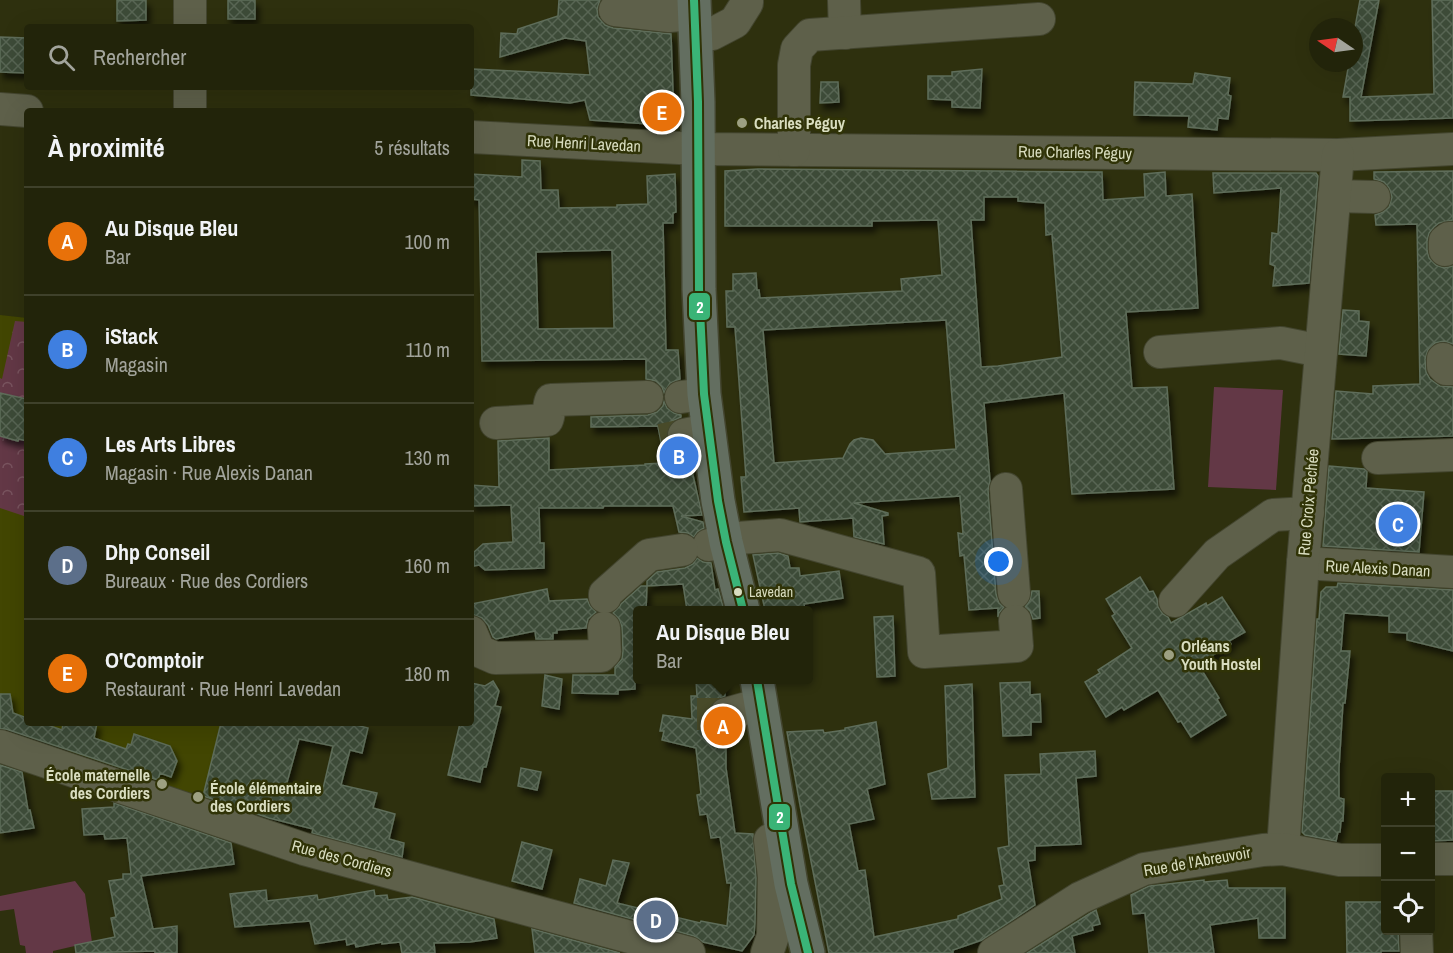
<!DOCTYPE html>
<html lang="fr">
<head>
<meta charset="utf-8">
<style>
  :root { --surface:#22240a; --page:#2e3018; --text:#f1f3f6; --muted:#a2a49c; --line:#3f412b; --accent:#9da082 }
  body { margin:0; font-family:"Archivo Narrow",sans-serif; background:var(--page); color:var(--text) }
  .controls { position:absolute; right:18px; bottom:18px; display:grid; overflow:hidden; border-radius:6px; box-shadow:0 6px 24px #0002 }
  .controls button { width:54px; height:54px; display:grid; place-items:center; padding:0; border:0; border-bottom:2px solid var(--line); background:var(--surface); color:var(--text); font:30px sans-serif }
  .compass { position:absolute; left:1309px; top:18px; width:54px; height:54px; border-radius:50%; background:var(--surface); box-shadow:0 6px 24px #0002; rotate:283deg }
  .you { position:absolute; left:999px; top:562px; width:21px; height:21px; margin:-15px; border:4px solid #fff; border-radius:50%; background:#1a73e8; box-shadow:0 0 0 9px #1a73e833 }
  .badge { display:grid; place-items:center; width:39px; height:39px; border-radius:50%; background:var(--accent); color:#fff; font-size:20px; font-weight:700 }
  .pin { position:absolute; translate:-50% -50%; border:3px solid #fff; box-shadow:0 2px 6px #0006 }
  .popup { position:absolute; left:633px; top:606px; width:180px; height:78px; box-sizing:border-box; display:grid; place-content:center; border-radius:6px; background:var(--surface); filter:drop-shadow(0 2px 4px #0005); font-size:20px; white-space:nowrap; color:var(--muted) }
  .popup b { font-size:22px; color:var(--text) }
  .popup::after { content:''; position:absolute; left:50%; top:100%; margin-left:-12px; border:12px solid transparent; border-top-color:var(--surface) }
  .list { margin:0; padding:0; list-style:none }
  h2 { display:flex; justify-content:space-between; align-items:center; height:78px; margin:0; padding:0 24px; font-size:26px }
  h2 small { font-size:20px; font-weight:400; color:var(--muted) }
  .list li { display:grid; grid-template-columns:39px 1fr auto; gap:18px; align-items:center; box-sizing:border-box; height:108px; padding:0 24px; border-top:2px solid var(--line) }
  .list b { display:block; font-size:22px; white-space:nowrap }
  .list p { margin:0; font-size:20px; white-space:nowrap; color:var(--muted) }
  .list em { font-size:20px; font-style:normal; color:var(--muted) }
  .icon { flex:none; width:33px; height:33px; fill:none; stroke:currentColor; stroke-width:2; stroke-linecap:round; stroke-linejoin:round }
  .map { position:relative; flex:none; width:1453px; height:953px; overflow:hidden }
  .search { position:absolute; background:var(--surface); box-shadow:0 6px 24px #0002; left:24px; top:24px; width:450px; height:66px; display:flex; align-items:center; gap:15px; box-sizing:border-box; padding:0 21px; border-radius:6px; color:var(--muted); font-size:22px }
  .panel { position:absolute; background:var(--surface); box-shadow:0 6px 24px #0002; left:24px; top:108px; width:450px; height:618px; border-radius:6px }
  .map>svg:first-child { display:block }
  .built { fill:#424602 }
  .green { fill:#633846 }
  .forest { fill:url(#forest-crowns) }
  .building { fill:url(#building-cross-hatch); stroke:#5e6d5a; stroke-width:1.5; fill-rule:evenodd; filter:url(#shadow) }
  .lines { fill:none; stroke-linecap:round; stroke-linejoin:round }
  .minor-tunnel { stroke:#484a29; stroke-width:32; stroke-dasharray:32 16; stroke-linecap:butt }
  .minor-casing { stroke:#43452f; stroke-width:34 }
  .major-casing { stroke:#43452f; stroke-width:36 }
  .minor { stroke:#5e604a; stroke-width:32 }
  .major { stroke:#636e60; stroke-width:33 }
  .bus-1-casing { stroke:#303307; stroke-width:12 }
  .bus-1 { stroke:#3ab477; stroke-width:8 }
  .poi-dot { fill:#9da082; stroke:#303307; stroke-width:2 }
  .bus-dot { fill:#d9ddc0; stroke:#303307; stroke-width:2 }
  .labels { text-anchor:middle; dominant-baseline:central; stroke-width:5; stroke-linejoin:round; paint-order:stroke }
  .bus-label { font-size:14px; fill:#d9ddc0; stroke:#303307; text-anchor:start }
  .poi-label { font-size:16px; font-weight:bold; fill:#d9ddc0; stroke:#303307; text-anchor:start }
  .street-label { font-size:16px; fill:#d9ddc0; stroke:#303307 }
  .line-badge { stroke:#303307; stroke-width:2 }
  .badge-label { font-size:16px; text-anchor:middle; font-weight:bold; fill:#fff }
</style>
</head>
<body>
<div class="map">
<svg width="1453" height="953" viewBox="0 0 1453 953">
  <defs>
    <pattern id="forest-crowns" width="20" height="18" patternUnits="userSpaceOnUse" patternTransform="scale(1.5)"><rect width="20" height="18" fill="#633846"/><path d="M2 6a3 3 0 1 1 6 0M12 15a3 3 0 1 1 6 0" fill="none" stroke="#79545f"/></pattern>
    <pattern id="building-cross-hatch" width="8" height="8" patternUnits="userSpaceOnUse" patternTransform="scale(1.5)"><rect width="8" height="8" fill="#3d4c38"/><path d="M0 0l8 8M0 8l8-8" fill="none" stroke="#586553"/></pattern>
    <filter id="shadow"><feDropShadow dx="3.5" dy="6" stdDeviation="3" flood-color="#0009"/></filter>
  </defs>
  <rect width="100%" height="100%" fill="#2e300e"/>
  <g class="built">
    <path d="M0,315l27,3v405h37l-4,19 -60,-20z"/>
    <path d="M75,723h187l-22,91 -172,-60z"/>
  </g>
  <g class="green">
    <path d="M1214,387l69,3 -7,100 -68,-3z"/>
    <path d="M75,881l10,13 7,48 -39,9v2h-27l-1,-7 -5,-1 -6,-36 -14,2v-15z"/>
  </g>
  <path class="forest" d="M15,321l12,1v195l-27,-9v-130l2,1z"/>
  <g class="building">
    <path d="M117,0h29v20l-29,1z"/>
    <rect x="228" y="0" width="27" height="19"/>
    <path d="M559,0h41l-3,9 1,8 7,8 8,3 58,6 3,84 -10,7 -74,-5 -5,-20 -15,3 -99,-8v-25l2,-1 117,6 -4,-34 -21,-3 -65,19 1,-24 16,1 1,-5 40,-13z"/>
    <path d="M1360,0h19l-18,97 73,-3 -2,-94h21v118l-103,3v-24h-7l6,-34h5v-30z"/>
    <path d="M0,37l27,1v35l-27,-1z"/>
    <path d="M982,69l-2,39 -28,-1v-7l-24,-1v-23h24v-4z"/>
    <path d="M1195,73l35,5 -2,17 3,1 -3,23 -10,-1 -1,12 -29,-3 1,-11 -55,-1 1,-33 58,2z"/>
    <path d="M821,82h17l1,20 -19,1z"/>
    <path d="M522,160l18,1 1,29h17l1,18 58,-1v-2l31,-1 -1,-28 28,-2 1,38 -3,1v10h-10l3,127h12l2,29 -10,4 -6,10 -2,-6 -6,-6 -10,-2v-20l-164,2 -3,-161 -8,-1v-25l51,3zM612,250l2,78 -76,1 -2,-77z"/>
    <path d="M758,169l344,3 1,28 42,-3 -1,-23 21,-2 1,24 26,-2 6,114 -72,4 6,76 35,-1 7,102 -102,5 -8,-101 -80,10 6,78 -2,9 8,104 3,9 5,4 -5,6 -1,4v-9l-29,2 -5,-55 -4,1 -2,-23 5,1 -3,-38 -106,7 34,10v2l-6,1 2,28 -30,-7 -1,-19 -53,4 -1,-14 -55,4 -3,-35h5l-11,-150h-8l-1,-36h7v-17l23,-1 1,17h2l1,8 142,-7 -1,-12 41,-4 -4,-55 -66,1v5h-147v-55zM984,197h34v4l27,2 1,32 6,-1 10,123 -64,9 -17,1 -10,-147h13zM946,320l10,129 -71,5 -12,-14 -12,-2 -7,2 -4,4 -7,14 -69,5 -11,-133z"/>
    <path d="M1453,171v49l-14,3 -5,4 -5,6 -2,8v9l2,8 7,7 8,3 9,-2v78l-9,-3 -9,2 -7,7 -3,9 1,13 4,7 10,7 13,1v49l-121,3 4,-48 37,3v-8l47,-2 -3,-160 -41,1 -1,-10 8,-3 6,-5 3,-10 -3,-9 -5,-6 -10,-3v-7z"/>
    <path d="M1213,173h103l2,3 -9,107 -36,3 2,-20 -5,-2 2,-31 6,1 3,-46 -67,5z"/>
    <path d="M1343,310l16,1v10l10,1 -3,34 -27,-2z"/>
    <path d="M0,393l27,6v42l-8,-2 -1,2 -18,-5z"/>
    <path d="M664,401l3,7 7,5 7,2v2l-9,4 -5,8 -1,9 5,9 8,5 9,1 14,62 -21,1 22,6 1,6 -7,4 -3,5 -6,-4 -9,-1 -6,-26h-69l-1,2h-64l1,35h4v25l-59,2 -6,-5 -5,1v-14l9,-8 30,-2 -2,-37 -40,1v-21l28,2 -1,-46 51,-3v32l96,-5v-1l20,-1 -7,-37 -67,1v-10l57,-2 9,-3 6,-6z"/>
    <path d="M1329,466l35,3 3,2 -1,17 58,4 -5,60 -96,-6z"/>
    <path d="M778,553l10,3 2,12h9l1,8 39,-5 4,27 -39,6 1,6h-40l-12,-55z"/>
    <path d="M697,558l6,4 8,1 4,27 3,-1 6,21h-37l-4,-26 -36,2v-5l10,-9 28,-4 8,-4z"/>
    <path d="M1140,577l9,15 4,-1 4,8 1,8 5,7 5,3 3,6 35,-20 1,3 15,-9 23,35 -16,9 2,3 -33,20 21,34 -2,1 9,16 -35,22 -10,-16 -3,1 -20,-32 -34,20 -2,-3 -16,10 -21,-35 15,-9 -2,-3 34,-22 -20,-32 3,-2 -9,-15z"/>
    <path d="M1338,583l115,7v61l-46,-11v-7l-18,-1v-16l-45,-3 -3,38h9l-5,52h-2l-4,65v30l5,1 -1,22h-2l-1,11h-2l-2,9 -31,-6 -3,-3 15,-213h2l2,-27 5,-5h11z"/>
    <path d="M641,586h6l-1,24h-8v16l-3,1v62l-17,1v4l-46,-1 1,-18h42v-8l7,-8 1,-8 -1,-24 -3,-8 -6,-6 7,-7 1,-2z"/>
    <path d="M547,589l2,12 38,-2 3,7 6,6 -8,7 -2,9 -29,2v3h-4v6h-17l-1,-8 -39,8 -3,-2 -5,-12 -6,-7 -11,-4v-10z"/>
    <path d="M1032,591h7l1,27 -7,1 -3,-8 -5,-4 5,-7z"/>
    <path d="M893,616l2,60 -18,1 -3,-60z"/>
    <path d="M545,675l17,4 -3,30 -17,-3z"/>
    <path d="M696,680h28l1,16 -12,6 -5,8 1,8 5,9 7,4h5v37l9,65 18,1 3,44 -1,45 -1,12 -12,16 -39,-9 -9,-6 -120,-33 6,-24 26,7 7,-26 16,3 -12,40 83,20 1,-2 26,5 4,-43h-4l-7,-46 -9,1 -4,-24 -7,1 -3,-20 4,-1 -5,-46 -34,-8 2,-9h-4l3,-16 29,4 -1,-23h6z"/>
    <path d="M493,681l6,10 -4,15 6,1 -15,60h-3l-3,15 -32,-7 12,-52h11v-40l14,3z"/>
    <path d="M1030,682v13l10,-1 1,28h-10v13l-28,1 -3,-53z"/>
    <path d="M972,684l3,113 -43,2 -4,-25 20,-6 -3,-82z"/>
    <path d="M0,694h10l3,19 14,5v5h15l20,7 1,-7h34l-3,15 32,11 2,-5 3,1 3,-11 36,12 7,15 -6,16 -11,-4 -2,7 -152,-51h-6z"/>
    <path d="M876,722l9,62 -18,5 7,30 -25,5 9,47 7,-1 9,67 84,-18v-3l44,-17 -3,-13 5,-1 -6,-37 11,-2 -4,-71 36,-1 -1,-20 55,-3 1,25 -20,2 5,66 -46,2v14l-7,1 7,44 -53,35 -29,10v3h-124l-29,-148 -13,-73 36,-2 1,3 21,-3v-2z"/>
    <path d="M221,723h127l20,5 -6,25 -12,-3 -9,35 36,8 -4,15 22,6 -6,25 15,4 -2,14 -90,-24 1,-4 -44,-11 -66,-22zM299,739l34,7 -11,47 -36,-7z"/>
    <path d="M0,765l22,7 6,38h2l4,18 -34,5z"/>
    <path d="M521,768l20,4 -4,18 -19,-4z"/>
    <path d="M1431,791h22v49l-22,1z"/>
    <path d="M114,803l117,40 3,21 -93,12 12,53 24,-3v27h-22v-2l-79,2 -1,-8 40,-8 -4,-19 5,-1 -7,-36 14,-2v-5h8l-4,-36 -22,1 -1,-5 -20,1 -2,-26 32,-2z"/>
    <path d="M522,842l30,8 -10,39 -30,-8z"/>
    <path d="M1204,880v2l23,-2 1,8h57v50h-26l-1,-20 -48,7 4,28h-65l-4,-40 -12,1 -2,-19 18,-9z"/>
    <path d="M266,890l1,11 50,-6 1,5 56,-10 1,6 12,-1 1,5 24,-3 82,22 3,19 -27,4 -36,1 1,10h-33l-2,-11 -18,2v-2l-26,5 -1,-4 -8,2 -1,-6 -31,5 -5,-23 -75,6 -5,-33z"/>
    <path d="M1346,902h40v28h12l1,21h-18v2h-34z"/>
    <path d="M1096,910l4,14 -8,2 1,4 -21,6 3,17h-48l62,-39z"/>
    <path d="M532,929l88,24h-85z"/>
  </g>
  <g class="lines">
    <g class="minor-tunnel">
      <path d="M661,440l23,-5"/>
      <path d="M697,714h29"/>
    </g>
    <g class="minor-casing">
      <g id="minor">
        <path d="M190,0v27"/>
        <path d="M844,0l1,33"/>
        <path d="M615,10l54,6 25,-2"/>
        <path d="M695,37l17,-3 23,-12 12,-19v-3"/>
        <path d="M0,109l27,2"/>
        <path d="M190,111v-24"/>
        <path d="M471,137l227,12 640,6 115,-6"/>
        <path d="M794,150v-85l3,-16 13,-14 229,-16"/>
        <path d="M1334,196l40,1"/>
        <path d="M1445,250v-9l4,-3h4"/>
        <path d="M1160,352l121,-9 40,8"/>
        <path d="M1443,359v7l3,3h7"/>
        <path d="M681,397l23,-3"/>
        <path d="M496,423l51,-3c3,-6 1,-13 4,-20l96,-3"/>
        <path d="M684,435l24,-5"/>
        <path d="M1378,458l75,-3"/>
        <path d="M1006,489l8,104"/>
        <path d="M709,545l29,-7 42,-3 139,38 5,79 93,-6 -2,-25"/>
        <path d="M1303,563l150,9"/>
        <path d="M605,597v-3l44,-39 33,-5"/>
        <path d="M1175,601l42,-47 56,-39 35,-2"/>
        <path d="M471,632l8,19 16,7 106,-2 4,-4 -1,-24"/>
        <path d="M726,714l35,-10"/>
        <path d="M0,746l304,103 385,104"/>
        <path d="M1283,849l20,-286 35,-408"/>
        <path d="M1430,859h23"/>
        <path d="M1416,930l1,23"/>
        <path d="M767,953l6,-17 1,-59 -4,-37"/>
        <path d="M994,953l86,-55 64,-29 119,-19 20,-1 57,11h46"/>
      </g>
    </g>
    <g class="major-casing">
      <g id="major">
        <path d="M694,0l4,102 1,187 5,105 14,107 8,41 17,68"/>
        <path d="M757,680l34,204 17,69"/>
      </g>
    </g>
    <use href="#minor" class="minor"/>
    <use href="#major" class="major"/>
    <g class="bus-1-casing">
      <g id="bus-1">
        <path d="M694,0l4,102 1,187 5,105 14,107 8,41 17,68"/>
        <path d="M757,680l34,204 17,69"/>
      </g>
    </g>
    <use href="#bus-1" class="bus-1"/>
  </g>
  <g class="poi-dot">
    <circle cx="742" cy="123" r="6"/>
    <circle cx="1169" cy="655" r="6"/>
    <circle cx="162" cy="784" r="6"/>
    <circle cx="198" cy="797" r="6"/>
  </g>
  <circle class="bus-dot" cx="738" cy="592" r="5"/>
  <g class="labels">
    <g class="bus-label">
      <text x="749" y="592">Lavedan</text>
    </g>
    <g class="poi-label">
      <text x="754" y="123">Charles Péguy</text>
      <text x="1181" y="646">Orléans<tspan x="1181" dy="18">Youth Hostel</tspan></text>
      <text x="150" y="775" text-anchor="end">École maternelle<tspan x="150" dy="18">des Cordiers</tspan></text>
      <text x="210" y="788">École élémentaire<tspan x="210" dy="18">des Cordiers</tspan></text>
    </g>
    <g class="street-label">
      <text transform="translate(584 143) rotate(3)">Rue Henri Lavedan</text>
      <text transform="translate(1075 152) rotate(1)">Rue Charles Péguy</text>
      <text transform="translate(1308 502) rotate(-85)">Rue Croix Pêchée</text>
      <text transform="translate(1378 568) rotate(3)">Rue Alexis Danan</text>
      <text transform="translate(342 858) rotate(15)">Rue des Cordiers</text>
      <text transform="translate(1197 861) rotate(-10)">Rue de l'Abreuvoir</text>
    </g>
  </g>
  <g class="line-badge">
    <rect x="688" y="292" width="23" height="29" rx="6" fill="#3ab477"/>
    <rect x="768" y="803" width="23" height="28" rx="6" fill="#3ab477"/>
  </g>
  <g class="badge-label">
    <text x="700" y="313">2</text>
    <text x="780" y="823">2</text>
  </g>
</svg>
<div class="controls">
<button>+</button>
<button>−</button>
<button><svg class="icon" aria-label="locate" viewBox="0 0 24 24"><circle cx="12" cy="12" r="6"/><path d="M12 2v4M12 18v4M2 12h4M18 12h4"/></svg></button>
</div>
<svg class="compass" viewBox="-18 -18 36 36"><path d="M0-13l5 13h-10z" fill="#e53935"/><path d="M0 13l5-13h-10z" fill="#a2a49c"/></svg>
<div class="you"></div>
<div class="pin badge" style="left:723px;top:726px;background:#e8710a">A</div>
<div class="popup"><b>Au Disque Bleu</b>Bar</div>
<div class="pin badge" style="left:679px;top:456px;background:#3f7fe0">B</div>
<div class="pin badge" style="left:1398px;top:524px;background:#3f7fe0">C</div>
<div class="pin badge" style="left:656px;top:920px;background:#5c6f8a">D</div>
<div class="pin badge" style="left:662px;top:112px;background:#e8710a">E</div>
<div class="search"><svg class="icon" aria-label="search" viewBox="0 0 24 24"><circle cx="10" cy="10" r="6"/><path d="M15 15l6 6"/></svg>Rechercher</div>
<section class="panel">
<h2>À proximité<small>5 résultats</small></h2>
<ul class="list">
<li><span class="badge" style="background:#e8710a">A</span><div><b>Au Disque Bleu</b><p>Bar</p></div><em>100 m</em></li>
<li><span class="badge" style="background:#3f7fe0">B</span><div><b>iStack</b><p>Magasin</p></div><em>110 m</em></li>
<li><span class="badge" style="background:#3f7fe0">C</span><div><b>Les Arts Libres</b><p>Magasin · Rue Alexis Danan</p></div><em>130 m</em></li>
<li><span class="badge" style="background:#5c6f8a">D</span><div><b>Dhp Conseil</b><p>Bureaux · Rue des Cordiers</p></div><em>160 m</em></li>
<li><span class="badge" style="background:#e8710a">E</span><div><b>O'Comptoir</b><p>Restaurant · Rue Henri Lavedan</p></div><em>180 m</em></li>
</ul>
</section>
</div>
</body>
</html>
